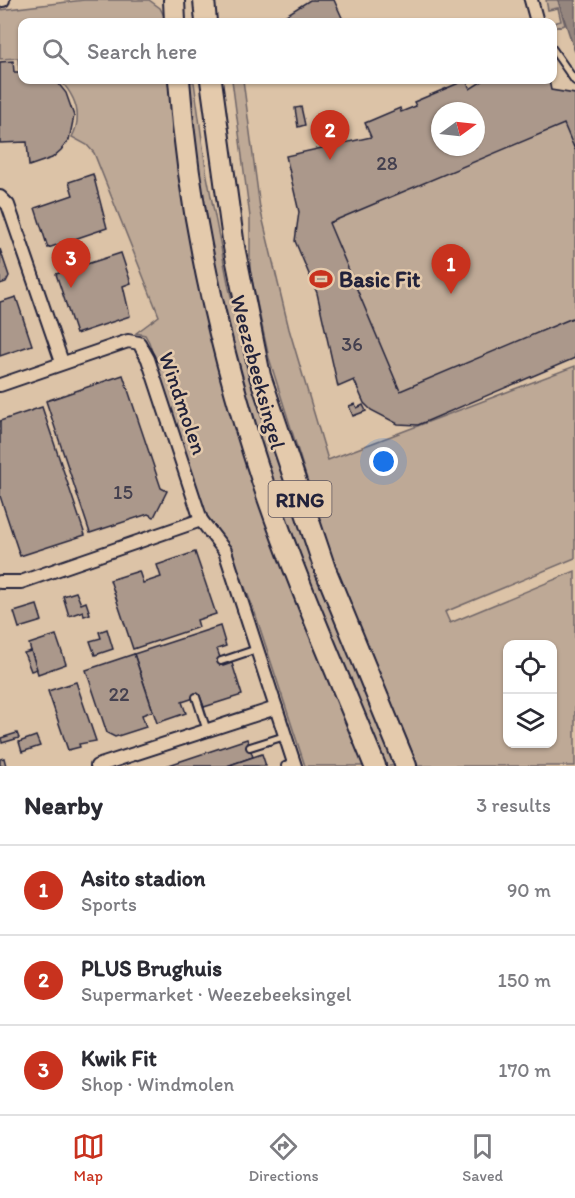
<!DOCTYPE html>
<html lang="en">
<head>
<meta charset="utf-8">
<style>
  :root { --surface:#fff; --page:#f7f7f7; --text:#2b2b33; --muted:#7c7c81; --line:#e1e1e2; --accent:#c8321e }
  body { margin:0; font-family:Itim,sans-serif; background:var(--page); color:var(--text) }
  .controls { position:absolute; right:18px; bottom:18px; display:grid; overflow:hidden; border-radius:12px; box-shadow:0 2px 4px #0004 }
  .controls button { width:54px; height:54px; display:grid; place-items:center; padding:0; border:0; border-bottom:2px solid var(--line); background:var(--surface); color:var(--text); font:30px sans-serif }
  .compass { position:absolute; left:431px; top:102px; width:54px; height:54px; border-radius:50%; background:var(--surface); box-shadow:0 2px 4px #0004; rotate:75deg }
  .you { position:absolute; left:384px; top:462px; width:21px; height:21px; margin:-15px; border:4px solid #fff; border-radius:50%; background:#1a73e8; box-shadow:0 0 0 9px #1a73e833 }
  .badge { display:grid; place-items:center; width:39px; height:39px; border-radius:50%; background:var(--accent); color:#fff; font-size:20px; font-weight:700 }
  .pin { position:absolute; translate:-50% -50px; filter:drop-shadow(0 2px 3px #0008) }
  .pin::after { content:''; position:absolute; top:32px; width:21px; height:18px; background:inherit; clip-path:polygon(0 0,100% 0,50% 100%) }
  .list { margin:0; padding:0; list-style:none }
  h2 { display:flex; justify-content:space-between; align-items:center; height:78px; margin:0; padding:0 24px; font-size:26px }
  h2 small { font-size:20px; font-weight:400; color:var(--muted) }
  .list li { display:grid; grid-template-columns:39px 1fr auto; gap:18px; align-items:center; box-sizing:border-box; height:90px; padding:0 24px; border-top:2px solid var(--line) }
  .list b { display:block; font-size:22px; white-space:nowrap }
  .list p { margin:0; font-size:20px; white-space:nowrap; color:var(--muted) }
  .list em { font-size:20px; font-style:normal; color:var(--muted) }
  .icon { flex:none; width:33px; height:33px; fill:none; stroke:currentColor; stroke-width:2; stroke-linecap:round; stroke-linejoin:round }
  .map { position:relative; flex:none; width:575px; height:766px; overflow:hidden }
  .search { position:absolute; background:var(--surface); box-shadow:0 2px 4px #0004; left:18px; right:18px; top:18px; height:66px; display:flex; align-items:center; gap:15px; box-sizing:border-box; padding:0 21px; border-radius:12px; color:var(--muted); font-size:22px }
  .sheet { height:348px; background:var(--surface) }
  nav { display:flex; justify-content:space-around; align-items:center; box-sizing:border-box; height:84px; border-top:2px solid var(--line); background:var(--surface); font-size:16px; color:var(--muted) }
  nav a { display:grid; justify-items:center; gap:3px }
  nav .on { color:var(--accent) }
  .map>svg:first-child { display:block }
  .green { fill:#bea996; stroke:#706668; stroke-width:1.5; fill-rule:evenodd }
  .water { fill:#95867e; stroke:#675e63; stroke-width:1.5 }
  .building { fill:#ab988b; stroke:#22223b; stroke-width:1.5; fill-rule:evenodd }
  .lines { fill:none; stroke-linecap:round; stroke-linejoin:round }
  .lane-casing { stroke:#22223b; stroke-width:10 }
  .street-casing { stroke:#22223b; stroke-width:16 }
  .primary-casing { stroke:#22223b; stroke-width:24 }
  .lane { stroke:#e4caac; stroke-width:6 }
  .street { stroke:#e4caac; stroke-width:12 }
  .primary { stroke:#e4caac; stroke-width:20 }
  .labels { text-anchor:middle; dominant-baseline:central; stroke-width:5; stroke-linejoin:round; paint-order:stroke }
  .number-label { font-size:20px; fill:#44404f }
  .shield { fill:#e4caac; stroke:#5c545d; stroke-width:1.5 }
  .shield-label { font-size:21px; font-weight:bold; fill:#22223b }
  .poi-label { font-size:22px; font-weight:bold; fill:#22223b; stroke:#e4caac; text-anchor:start }
  .street-label { font-size:22px; fill:#22223b; stroke:#e4caac }
</style>
</head>
<body>
<div class="map">
<svg width="575" height="766" viewBox="0 0 575 766">
  <rect width="100%" height="100%" fill="#dcc3a7"/>
  <filter id="ink" filterUnits="userSpaceOnUse"><feTurbulence type="fractalNoise" baseFrequency=".0167" numOctaves="2"/><feDisplacementMap in="SourceGraphic" scale="12" xChannelSelector="R" yChannelSelector="G"/><feConvolveMatrix kernelMatrix="1 2 1 2 8 2 1 2 1" color-interpolation-filters="sRGB"/></filter>
  <g filter="url(#ink)">
    <g class="green">
      <path d="M84,0h65l11,8 7,14h-145v47h-3l-1,-11 -18,1v-49z"/>
      <path d="M546,0h12l7,25 -12,3v-5l8,-2 -3,-13 -10,2z"/>
      <path d="M60,80h112l16,146 175,540h-58l-51,-156 -25,-63 -26,-37 -54,-168 -4,-7 -9,-2 23,-17 -65,-163 -7,-8 -15,-8c11,-21 3,-41 -12,-57z"/>
      <path d="M185,80l9,2 13,94 22,112 20,81 148,397h-10l-31,-63 -79,-202 -54,-181 -26,-142z"/>
      <path d="M232,80h11l17,128 29,121 39,131 247,-94v192l-130,54 5,11 125,-52v195h-157l-86,-207 -63,-201 -19,-87v-54zM508,644h44v100h-44z"/>
      <path d="M575,103v247l-174,67 -97,-197 136,-73h36z"/>
    </g>
    <path class="water" d="M558,0h17v52z"/>
    <g class="building">
      <path d="M310,0h24l10,22h-69z"/>
      <path d="M13,61l1,11h8v8h30l6,3 8,10 8,23 -5,24 -8,10 -9,8 -23,8 -2,-24 -27,1v-81z"/>
      <path d="M466,80l4,9 14,-9h65l2,10 24,4v56l-11,-26 -235,99 71,168 175,-74v41l-157,67 -20,-1 -27,-14 -7,-7 -10,-23 -16,7 -21,-94 -22,-52 4,-29 -13,-56 85,-19 -6,-14 35,-15 1,4 15,-6 -2,-4zM440,111h36v36h-36z"/>
      <path d="M301,107l4,18 -7,2 -3,-19z"/>
      <path d="M93,174l14,54 -59,20 -13,-40 38,-13 -4,-13z"/>
      <path d="M0,249l9,27 -3,6 -6,2z"/>
      <path d="M121,253l10,30 -8,3 7,30 -54,18 -20,-60z"/>
      <path d="M16,297l16,48 -32,11v-54z"/>
      <path d="M123,375l38,113 6,3 -13,26 -6,-3 -58,19 -44,-132z"/>
      <path d="M355,404l2,4 6,-3 3,6 -13,5 -4,-10z"/>
      <path d="M42,407l43,128 -65,21 -20,-60v-75z"/>
      <path d="M195,552l21,62 -19,6 2,7 -66,22 -23,-69 29,-9 4,12 18,-6 -4,-12z"/>
      <path d="M76,592l5,12 5,-2 4,12 -6,2 -1,-5 -14,5 -6,-20z"/>
      <path d="M37,605l5,16 -23,7 -5,-16z"/>
      <path d="M220,626l6,20 -9,3 6,17 9,-3 10,32 -38,12 -4,-11 -18,6 4,11 -29,10 -23,-69z"/>
      <path d="M107,629l6,20 -18,6 -5,-14 11,-3 -2,-6z"/>
      <path d="M56,635l10,29 -28,10 -9,-30z"/>
      <path d="M31,651l6,18 -6,2 -7,-18z"/>
      <path d="M134,654l19,57 -11,4 4,12 -31,10 -8,-4 -21,-63z"/>
      <path d="M76,682l20,59 -17,3 1,3 -12,3 -20,-59z"/>
      <path d="M17,733l2,5 -17,5 -1,-5z"/>
      <path d="M36,736l4,10 -18,6 -3,-10z"/>
      <path d="M247,739l6,18 -26,9h-61z"/>
      <path d="M262,754l4,12h-39l26,-9z"/>
      <path d="M4,758l2,8h-6v-7z"/>
    </g>
    <g class="lines">
      <g class="lane-casing">
        <g id="lane">
          <path d="M552,48l23,33"/>
          <path d="M221,661l36,-12"/>
          <path d="M196,697l11,34"/>
          <path d="M250,747l35,-11"/>
          <path d="M285,766l9,-3"/>
        </g>
      </g>
      <g class="street-casing">
        <g id="street">
          <path d="M0,0h3"/>
          <path d="M531,0l6,22"/>
          <path d="M0,197l8,8 54,157"/>
          <path d="M0,385l128,-44 11,2 9,16 53,161 24,31 70,215"/>
          <path d="M0,582h21l180,-62"/>
          <path d="M97,766l179,-58"/>
        </g>
      </g>
      <g class="primary-casing">
        <g id="primary">
          <path d="M174,0l1,22"/>
          <path d="M204,0l2,22"/>
          <path d="M179,80c10,136 41,273 84,403 32,96 74,189 112,283"/>
          <path d="M211,80l23,167 26,129 65,193 81,197"/>
        </g>
      </g>
      <use href="#lane" class="lane"/>
      <use href="#street" class="street"/>
      <use href="#primary" class="primary"/>
    </g>
  </g>
  <defs>
    <g id="stadium-bare" transform="scale(1.8)"><path d="M0-5a6.5 5 0 1 0 0 10a6.5 5 0 1 0 0-10ZM-3.5-1.8h7v3.6h-7Z" fill="#c8321e" stroke="#e4caac" stroke-width="2.5" paint-order="stroke"/></g>
  </defs>
  <g fill-rule="evenodd">
    <use href="#stadium-bare" x="321" y="279"/>
  </g>
  <g class="labels">
    <g class="number-label">
      <text x="387" y="163">28</text>
      <text x="352" y="344">36</text>
      <text x="123" y="492">15</text>
      <text x="119" y="694">22</text>
    </g>
    <rect class="shield" x="268.5" y="481" width="63" height="36" rx="4.5"/>
    <g class="shield-label">
      <text x="300" y="499">RING</text>
    </g>
    <g class="poi-label">
      <text x="339" y="279">Basic Fit</text>
    </g>
    <g class="street-label">
      <text transform="translate(258 372) rotate(75)">Weezebeeksingel</text>
      <text transform="translate(183 403) rotate(71)">Windmolen</text>
    </g>
  </g>
</svg>
<div class="controls">
<button><svg class="icon" aria-label="locate" viewBox="0 0 24 24"><circle cx="12" cy="12" r="6"/><path d="M12 2v4M12 18v4M2 12h4M18 12h4"/></svg></button>
<button><svg class="icon" aria-label="layers" viewBox="0 0 24 24"><path d="M12 4l9 5-9 5-9-5zM3 14l9 5 9-5"/></svg></button>
</div>
<svg class="compass" viewBox="-18 -18 36 36"><path d="M0-13l5 13h-10z" fill="#e53935"/><path d="M0 13l5-13h-10z" fill="#7c7c81"/></svg>
<div class="you"></div>
<div class="pin badge" style="left:451px;top:294px">1</div>
<div class="pin badge" style="left:330px;top:160px">2</div>
<div class="pin badge" style="left:71px;top:288px">3</div>
<div class="search"><svg class="icon" aria-label="search" viewBox="0 0 24 24"><circle cx="10" cy="10" r="6"/><path d="M15 15l6 6"/></svg>Search here</div>
</div>
<section class="sheet">
<h2>Nearby<small>3 results</small></h2>
<ul class="list">
<li><span class="badge">1</span><div><b>Asito stadion</b><p>Sports</p></div><em>90 m</em></li>
<li><span class="badge">2</span><div><b>PLUS Brughuis</b><p>Supermarket · Weezebeeksingel</p></div><em>150 m</em></li>
<li><span class="badge">3</span><div><b>Kwik Fit</b><p>Shop · Windmolen</p></div><em>170 m</em></li>
</ul>
</section>
<nav>
<a class="on"><svg class="icon" aria-label="map" viewBox="0 0 24 24"><path d="M3 6l6-2 6 2 6-2v14l-6 2-6-2-6 2zM9 4v14M15 6v14"/></svg>Map</a>
<a><svg class="icon" aria-label="directions" viewBox="0 0 24 24"><path d="M12 3l9 9-9 9-9-9zM9 14v-3h6M13 9l2 2-2 2"/></svg>Directions</a>
<a><svg class="icon" aria-label="saved" viewBox="0 0 24 24"><path d="M7 4h10v16l-5-4-5 4z"/></svg>Saved</a>
</nav>
</body>
</html>
